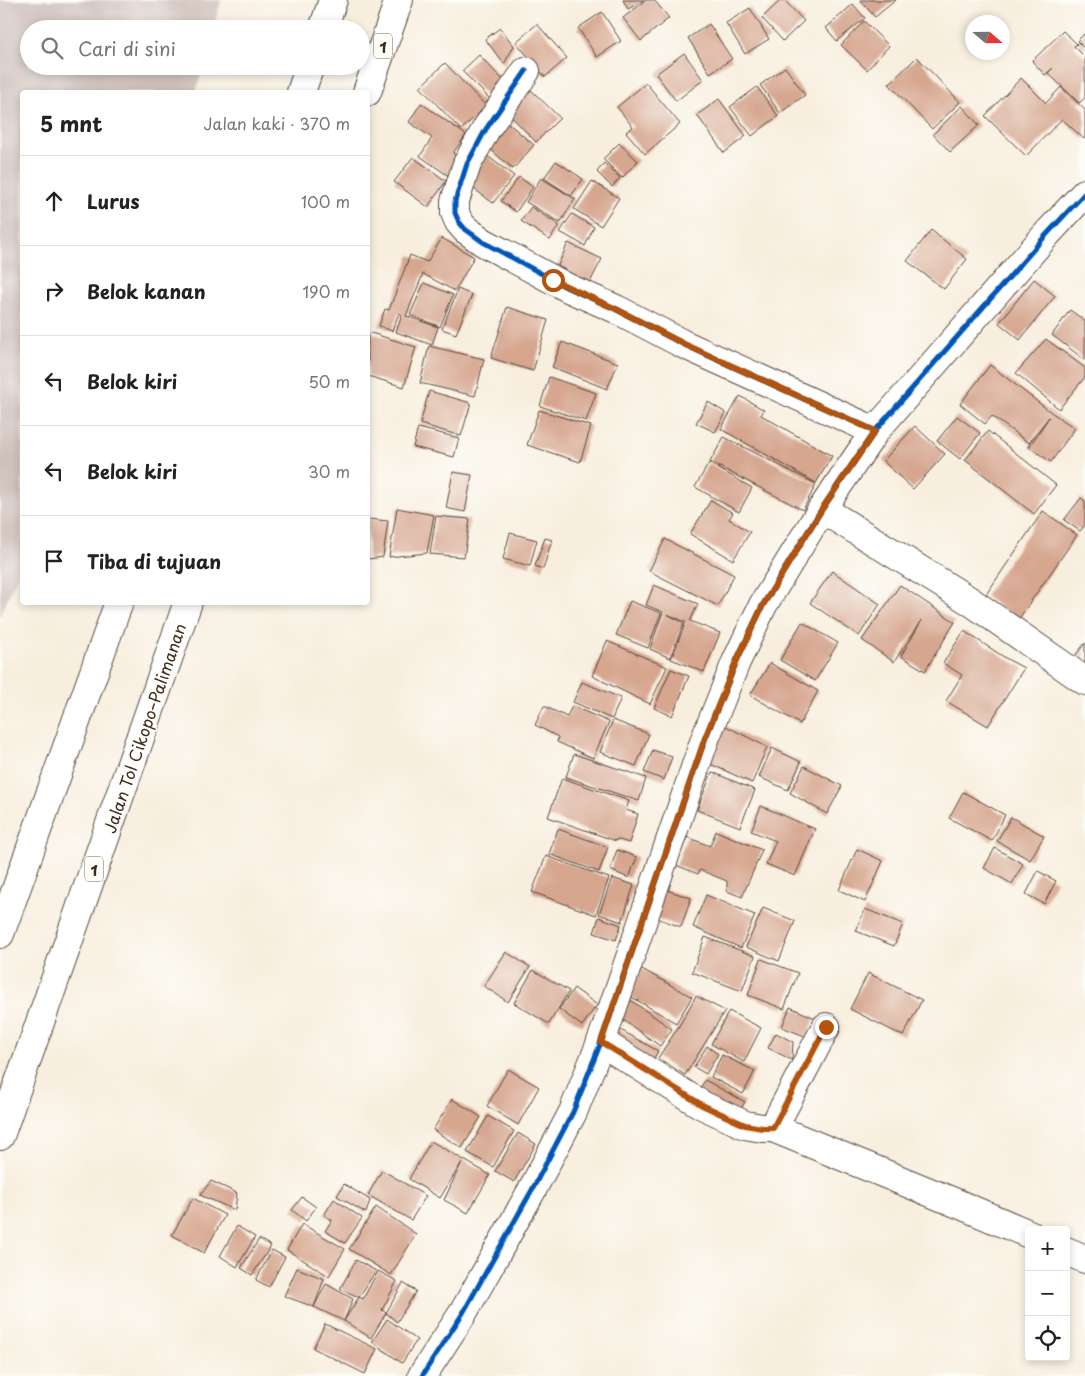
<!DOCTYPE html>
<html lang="id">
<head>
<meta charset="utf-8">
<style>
  :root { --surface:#fff; --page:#f2f2f2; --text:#222; --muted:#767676; --line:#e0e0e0 }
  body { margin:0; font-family:"Playpen Sans",sans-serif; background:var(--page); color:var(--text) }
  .controls { position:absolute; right:15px; bottom:15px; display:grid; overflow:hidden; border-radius:5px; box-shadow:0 2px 8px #0003 }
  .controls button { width:45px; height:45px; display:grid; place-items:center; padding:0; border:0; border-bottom:1px solid var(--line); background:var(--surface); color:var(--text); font:25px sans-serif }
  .compass { position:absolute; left:965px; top:15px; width:45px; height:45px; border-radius:50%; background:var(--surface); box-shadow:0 2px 8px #0003; rotate:110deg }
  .stop { position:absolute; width:15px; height:15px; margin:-11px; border:4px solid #b45309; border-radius:50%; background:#fff }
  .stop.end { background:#b45309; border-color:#fff; box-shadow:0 1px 5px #0008 }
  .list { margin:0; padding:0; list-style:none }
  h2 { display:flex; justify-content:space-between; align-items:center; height:65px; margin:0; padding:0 20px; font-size:21px }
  h2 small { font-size:16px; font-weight:400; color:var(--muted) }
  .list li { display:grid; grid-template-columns:32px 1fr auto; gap:15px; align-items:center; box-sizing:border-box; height:90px; padding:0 20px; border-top:1px solid var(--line) }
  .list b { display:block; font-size:19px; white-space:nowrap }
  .list em { font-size:16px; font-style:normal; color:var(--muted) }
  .icon { flex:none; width:28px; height:28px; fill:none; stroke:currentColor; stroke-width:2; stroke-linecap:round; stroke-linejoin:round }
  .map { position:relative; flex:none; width:1085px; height:1376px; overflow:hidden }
  .search { position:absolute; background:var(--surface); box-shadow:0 2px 8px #0003; left:20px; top:20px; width:350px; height:55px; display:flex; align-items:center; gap:12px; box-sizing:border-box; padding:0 18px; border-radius:28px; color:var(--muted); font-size:19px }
  .panel { position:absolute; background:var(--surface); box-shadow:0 2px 8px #0003; left:20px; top:90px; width:350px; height:515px; border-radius:5px }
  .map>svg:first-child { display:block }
  .industrial { fill:#cfc0bb }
  .building { fill:#d6a68f }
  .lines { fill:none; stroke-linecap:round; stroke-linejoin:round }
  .minor-casing { stroke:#57473b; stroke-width:30 }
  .highway-casing { stroke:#57473b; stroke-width:30 }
  .minor { stroke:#fff; stroke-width:28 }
  .highway { stroke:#fff; stroke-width:28 }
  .cycleway-casing { stroke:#fdfcf7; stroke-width:8 }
  .cycleway { stroke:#0057b8; stroke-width:5 }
  .route { stroke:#b45309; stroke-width:6 }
  .labels { text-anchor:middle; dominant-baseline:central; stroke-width:4; stroke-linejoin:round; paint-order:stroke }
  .shield { fill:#fdfcf7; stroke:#75695f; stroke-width:1 }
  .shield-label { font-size:15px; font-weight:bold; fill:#3b2a1e }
  .street-label { font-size:16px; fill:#3b2a1e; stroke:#fdfcf7 }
</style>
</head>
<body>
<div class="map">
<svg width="1085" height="1376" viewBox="0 0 1085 1376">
  <rect width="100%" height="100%" fill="#fdfcf7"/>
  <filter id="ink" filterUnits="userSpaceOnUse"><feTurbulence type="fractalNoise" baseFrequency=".02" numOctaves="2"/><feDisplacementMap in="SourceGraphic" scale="10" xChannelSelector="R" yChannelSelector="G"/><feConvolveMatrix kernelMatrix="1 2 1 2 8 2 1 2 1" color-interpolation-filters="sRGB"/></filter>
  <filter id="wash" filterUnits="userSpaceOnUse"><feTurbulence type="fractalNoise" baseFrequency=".0096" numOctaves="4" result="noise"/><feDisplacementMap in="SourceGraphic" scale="20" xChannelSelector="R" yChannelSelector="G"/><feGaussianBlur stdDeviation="1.12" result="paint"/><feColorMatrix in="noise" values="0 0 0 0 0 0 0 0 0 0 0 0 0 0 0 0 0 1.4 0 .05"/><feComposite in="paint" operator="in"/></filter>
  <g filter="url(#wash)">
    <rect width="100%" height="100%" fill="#f8eede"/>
    <path class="industrial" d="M0,0h221l-8,29h-184v37h174l-7,26h-174v472l-22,52z"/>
    <g id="blocks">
      <g class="building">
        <path d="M623,0h21l-16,9z"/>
        <path d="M646,0h8l15,18 -28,23 -18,-23z"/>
        <path d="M781,0h3l20,21 -21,20 -21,-23z"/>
        <path d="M860,0h36l-21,17z"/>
        <path d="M853,4l12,14 -28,23 -11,-13z"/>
        <path d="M750,8l19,31 -24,15 -19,-31z"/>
        <path d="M602,12l19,29 -24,16 -19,-29z"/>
        <path d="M864,21l25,25 -22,24 -26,-25z"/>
        <path d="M537,24l30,34 -22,19 -29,-35z"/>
        <path d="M709,24l23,35 -22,14 -22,-35z"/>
        <path d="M500,28l14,18 -10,18 -19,-25z"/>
        <path d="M1063,31l14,13 -3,2 11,11v41l-6,5 -31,-30 5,-5 -8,7 -13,-14z"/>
        <path d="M1085,33v16l-8,-8z"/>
        <path d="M684,53l19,27 -27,21 -20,-27z"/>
        <path d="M479,55l29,30 -16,16 -30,-30z"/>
        <path d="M917,57l43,45 -28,27 -43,-45z"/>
        <path d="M445,63l41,43 -25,24 -41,-43z"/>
        <path d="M785,67l20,28 -25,18 -20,-28z"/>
        <path d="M1021,78l25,25 15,-16 24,23v28l-1,1 -22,-20 -36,37 -41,-40z"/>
        <path d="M646,83l34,41 -35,30 -19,-22 7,-5 -16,-20z"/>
        <path d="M757,87l21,29 -26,20 -22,-29z"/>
        <path d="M530,89l30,29 -24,24 -29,-30z"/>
        <path d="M719,99l27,37 -22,17 -27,-38z"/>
        <path d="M421,103l45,32 -13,18 9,7 -12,17 -30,-21 12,-18 -23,-16z"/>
        <path d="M962,106l17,19 -29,27 -17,-18z"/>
        <path d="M502,118l32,27 -21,24 -30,-26z"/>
        <path d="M619,143l19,18 -16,17 -19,-19z"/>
        <path d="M486,155l28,21 -21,27 -28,-21z"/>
        <path d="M413,157l33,24 -18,26 -34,-25z"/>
        <path d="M556,161l27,18 -12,17 -27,-18z"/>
        <path d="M604,163l16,15 -8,9 -15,-15z"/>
        <path d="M519,177l14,10 -17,25 -15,-11z"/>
        <path d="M541,178l34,21 -15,24 -34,-21z"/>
        <path d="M592,181l27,17 -18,28 -27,-17z"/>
        <path d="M531,207l28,18 -9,15 -29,-19z"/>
        <path d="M572,214l22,13 -9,19 -25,-14z"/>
        <path d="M931,230l36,29 -23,30 -37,-28z"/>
        <path d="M442,238l32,19 -19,34 -32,-17 -17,42 32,11 -6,18 -36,-13 6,-17 -3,-2 -7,18 -13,-5 6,-17 4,1 21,-55 17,7z"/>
        <path d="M568,243l34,16 -14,27 -32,-16z"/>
        <path d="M1034,279l21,17 -35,44 -21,-17z"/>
        <path d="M424,283l29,12 -13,32 -30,-12z"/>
        <path d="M458,289l14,6 -16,39 -14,-5z"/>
        <path d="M507,307l41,13 -15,51 -42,-13z"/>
        <path d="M1070,310l15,11v39l-33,-25z"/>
        <path d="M368,332l48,15 -12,40 -36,-11z"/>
        <path d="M1046,339l39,29v9l-26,32 -43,-36z"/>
        <path d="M562,342l56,21 -11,26 -55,-22z"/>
        <path d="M429,346l55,13 -9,37 -55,-13z"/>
        <path d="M990,365l62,48 23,15 -24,34 -22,-15 20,-30 -20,26 -37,-27 -7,8 -25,-20z"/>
        <path d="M549,377l47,16 -10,28 -46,-15z"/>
        <path d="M429,391l42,12 -10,33 -41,-12z"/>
        <path d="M740,396l24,14 -3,5 71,41 -16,27 -95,-54z"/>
        <path d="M708,402l18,11 -11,19 -19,-9z"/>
        <path d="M539,410l52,16 -11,36 -53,-17z"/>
        <path d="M957,416l23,17 -20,26 -23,-18z"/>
        <path d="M915,426l30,28 -32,35 -30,-28z"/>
        <path d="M418,428l41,10 -5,19 -41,-10z"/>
        <path d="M988,431l68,54 -22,29 -69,-54z"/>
        <path d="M724,437l92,47 -13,26 -93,-48z"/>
        <path d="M709,463l43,25 -13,24 -44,-25z"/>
        <path d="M453,472l19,3 -7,37 -19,-4z"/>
        <path d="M1081,498l4,3v24l-5,6 -16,-11z"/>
        <path d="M711,500l22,13 -4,6 21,13 -17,28 -43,-26z"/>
        <path d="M397,508l37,7 -7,38 -38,4z"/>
        <path d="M1043,511l34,24 -59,85 -33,-24z"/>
        <path d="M436,516l34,3 -6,38 -34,-3z"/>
        <path d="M368,519l20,2 -5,36 -15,2z"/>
        <path d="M510,533l27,7 -7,26 -27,-7z"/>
        <path d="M545,538l7,2 -9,29 -8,-3z"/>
        <path d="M665,539l69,36 -16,31 -69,-35z"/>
        <path d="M832,571l48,33 -21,32 -49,-33z"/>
        <path d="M654,585l44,19 -8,17 30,12 -16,39 -33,-13 15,-37 -19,-8 17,9 -14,35 -20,-9 13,-37 -17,-7z"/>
        <path d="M900,585l55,37 -30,49 -24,-15 21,-36 -28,42 -32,-22z"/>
        <path d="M630,601l31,12 -13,35 -32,-13z"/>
        <path d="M802,622l36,21 -23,38 -35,-21z"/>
        <path d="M964,631l43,28 17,9 -36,58 -42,-25 16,-26 -19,-12z"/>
        <path d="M607,641l60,26 -17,37 -58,-28z"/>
        <path d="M1085,643v32l-15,-12z"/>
        <path d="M770,663l48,28 -18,33 -50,-29z"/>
        <path d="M671,669l18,7 -17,40 -18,-8z"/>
        <path d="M582,682l39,16 -9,21 -39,-17z"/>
        <path d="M544,706l23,11 5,-11 37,16 -16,36 -36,-16 1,-5 -23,-12z"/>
        <path d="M613,720l36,14 -13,32 -36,-14z"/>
        <path d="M722,724l45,23 -15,36 -48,-22z"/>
        <path d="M772,748l29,14 -13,28 -29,-13z"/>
        <path d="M653,750l19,7 -8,23 -20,-8z"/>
        <path d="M574,754l72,24 -7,23 -73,-24z"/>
        <path d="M804,766l38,20 -15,28 -37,-21z"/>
        <path d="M712,772l43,18 -15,37 -43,-17z"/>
        <path d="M562,778l67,23 -3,9 12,4 -9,29 -13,-4v2l-68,-24z"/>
        <path d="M963,792l42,23 -13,26 -43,-23z"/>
        <path d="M761,806l54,23 -20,47 -29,-12 10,-23 -25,-10z"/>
        <path d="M1011,817l33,19 -14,24 -33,-19z"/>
        <path d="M558,829l50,18 -9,25 -50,-18z"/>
        <path d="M716,831l46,19 -20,47 -15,-6v-10l-27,-11 -2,4 -22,-9 11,-28 23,9z"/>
        <path d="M995,848l28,16 -11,20 -28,-16z"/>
        <path d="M857,849l26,12 -18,41 -26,-12z"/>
        <path d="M617,850l20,7 -8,21 -19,-8z"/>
        <path d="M546,856l63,22 -13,37 -64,-23z"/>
        <path d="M1038,871l18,10 -12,23 -18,-10z"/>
        <path d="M612,878l22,7 -12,37 -23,-8z"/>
        <path d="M664,889l27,9 -10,29 -27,-10z"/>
        <path d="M706,895l49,20 -14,33 -48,-21z"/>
        <path d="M763,908l32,13 -16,40 -33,-14z"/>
        <path d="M865,909l38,15 -9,22 -38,-15z"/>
        <path d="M599,917l22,8 -5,15 -22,-7z"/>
        <path d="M705,937l50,19 -13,35 -50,-19z"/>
        <path d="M506,952l24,15 -22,35 -24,-16z"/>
        <path d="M761,959l37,14 -14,36 -36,-14z"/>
        <path d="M642,969l50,28 -16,26 -48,-28z"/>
        <path d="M533,970l36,21 -20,33 -35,-21z"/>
        <path d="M868,973l54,27 -19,36 -53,-27z"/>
        <path d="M574,988l23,17 -15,21 -23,-17z"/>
        <path d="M696,996l29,15 -40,64 -27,-17 21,-32z"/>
        <path d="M626,997l46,32 -12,17 -41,-29z"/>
        <path d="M790,1007l25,11 -8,19 -25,-10z"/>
        <path d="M729,1011l32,17 -17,34 -33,-18z"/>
        <path d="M617,1028l41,23 -14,25 -41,-23z"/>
        <path d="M776,1033l17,9 -1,18 -24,-12z"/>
        <path d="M707,1046l11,8 -12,20 -12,-7z"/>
        <path d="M722,1055l33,16 -12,23 -32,-17z"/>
        <path d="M508,1069l31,18 -21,38 -31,-19z"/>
        <path d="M705,1080l40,22 -15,25 -40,-21z"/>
        <path d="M452,1099l29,18 -19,31 -29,-18z"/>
        <path d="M488,1116l26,15 -21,36 -26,-15z"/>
        <path d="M518,1133l18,11 -22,38 -19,-11z"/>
        <path d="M431,1141l59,34 -22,38 -24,-13 18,-38 -22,36 -31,-19z"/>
        <path d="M382,1170l44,26 -15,24 -43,-25z"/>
        <path d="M211,1181l26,12 -2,17 -35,-15z"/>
        <path d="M344,1184l26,16 -4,13 -29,-17z"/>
        <path d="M302,1197l14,10 -10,14 -14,-11z"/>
        <path d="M193,1198l32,17 -21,38 -32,-18z"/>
        <path d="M334,1199l28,19 -17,25 -20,-12 7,-11 -8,-5z"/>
        <path d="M376,1207l40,27 -25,41 -42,-26z"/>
        <path d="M302,1224l43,25 -16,27 -42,-26z"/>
        <path d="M237,1226l18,11 -18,30 -17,-11z"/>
        <path d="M259,1239l12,7 -19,29 -11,-7z"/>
        <path d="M272,1250l13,7 -16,30 -13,-7z"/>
        <path d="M356,1260l20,11 -17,26 -19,-8z"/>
        <path d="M297,1268l27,11 -10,28 12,-23 27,15 -9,22 -30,-14 -30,-11z"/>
        <path d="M378,1271l19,10 -15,29 4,3 17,-30 13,8 -19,31 -11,-9 -15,25 -27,-17 15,-24 4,2z"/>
        <path d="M387,1319l30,21 -15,23 -30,-21z"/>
        <path d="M325,1324l52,25 -12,25 -52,-26z"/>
      </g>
    </g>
  </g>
  <g filter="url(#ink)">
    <use href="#blocks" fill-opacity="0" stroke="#57473b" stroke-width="1"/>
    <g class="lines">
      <g class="minor-casing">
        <g id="minor">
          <path d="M526,71l-40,58 -19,35 -12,37v12l4,9 6,7 18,13 85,46 48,21 67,35 192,87"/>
          <path d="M822,509l148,92 115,80"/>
          <path d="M601,1042l101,63 43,20 17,3h11l53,-101"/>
          <path d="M773,1128l188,77 68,29"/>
          <path d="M1066,1251l19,8"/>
          <path d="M422,1376l41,-63 69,-123 41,-78 28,-70 104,-303 31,-77 27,-57 59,-96 53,-78 172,-197 38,-41"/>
        </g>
      </g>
      <g class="highway-casing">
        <g id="highway">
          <path d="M323,29l10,-29"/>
          <path d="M301,92l9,-26"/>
          <path d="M367,92l32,-92"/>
          <path d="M0,934l119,-332"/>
          <path d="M0,1136l188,-534"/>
        </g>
      </g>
      <use href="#minor" class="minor"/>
      <use href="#highway" class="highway"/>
      <g class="cycleway-casing">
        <g id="cycleway">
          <path d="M526,71l-40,58 -19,35 -12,37v12l4,9 6,7 18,13 85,46 48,21 67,35 192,87"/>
          <path d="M422,1376l41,-63 69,-123 41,-78 28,-70 104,-303 31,-77 27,-57 59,-96 53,-78 172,-197 38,-41"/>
        </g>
      </g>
      <use href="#cycleway" class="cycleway"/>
    </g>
  </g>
  <g class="lines" filter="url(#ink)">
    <path class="route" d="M553,280l63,29 68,35 191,87 -53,78 -59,96 -27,57 -31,76 -104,304 101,63 43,20 17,3h11l53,-101"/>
  </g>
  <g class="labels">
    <g class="shield">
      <rect x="374" y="33.5" width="18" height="25" rx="4"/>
      <rect x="85" y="856.5" width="18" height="25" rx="4"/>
    </g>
    <g class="shield-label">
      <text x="383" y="46">1</text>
      <text x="94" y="869">1</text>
    </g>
    <g class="street-label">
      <text transform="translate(144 728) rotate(-71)">Jalan Tol Cikopo–Palimanan</text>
    </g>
  </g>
</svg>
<div class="controls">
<button>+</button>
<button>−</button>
<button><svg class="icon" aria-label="locate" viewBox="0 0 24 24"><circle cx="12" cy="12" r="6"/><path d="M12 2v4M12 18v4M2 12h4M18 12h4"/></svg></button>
</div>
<svg class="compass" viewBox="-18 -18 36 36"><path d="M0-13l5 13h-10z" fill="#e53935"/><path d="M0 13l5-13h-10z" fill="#767676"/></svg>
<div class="stop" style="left:553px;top:280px"></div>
<div class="stop end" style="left:826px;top:1027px"></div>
<div class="search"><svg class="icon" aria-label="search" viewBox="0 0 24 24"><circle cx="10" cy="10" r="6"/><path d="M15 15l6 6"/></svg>Cari di sini</div>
<section class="panel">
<h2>5 mnt<small>Jalan kaki · 370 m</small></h2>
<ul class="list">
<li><svg class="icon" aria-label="ahead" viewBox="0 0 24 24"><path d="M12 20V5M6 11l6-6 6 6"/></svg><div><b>Lurus</b></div><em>100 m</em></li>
<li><svg class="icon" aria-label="right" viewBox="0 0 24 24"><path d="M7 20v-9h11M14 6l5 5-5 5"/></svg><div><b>Belok kanan</b></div><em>190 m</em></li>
<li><svg class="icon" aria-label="left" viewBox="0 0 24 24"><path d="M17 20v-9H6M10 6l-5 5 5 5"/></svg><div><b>Belok kiri</b></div><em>50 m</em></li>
<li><svg class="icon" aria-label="left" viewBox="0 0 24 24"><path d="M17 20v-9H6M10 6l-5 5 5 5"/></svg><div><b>Belok kiri</b></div><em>30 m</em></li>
<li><svg class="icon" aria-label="arrive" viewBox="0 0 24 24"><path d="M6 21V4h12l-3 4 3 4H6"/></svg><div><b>Tiba di tujuan</b></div></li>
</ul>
</section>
</div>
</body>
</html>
